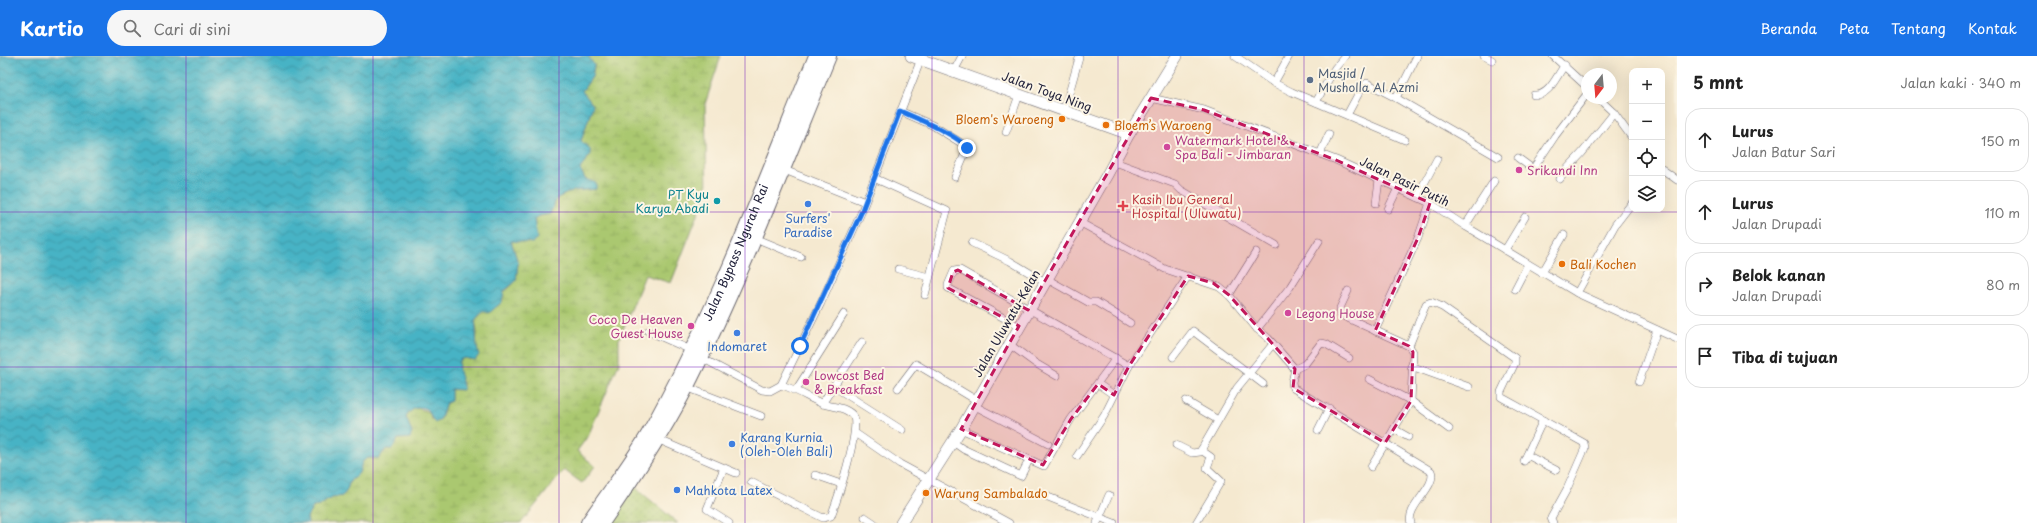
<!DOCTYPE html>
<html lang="id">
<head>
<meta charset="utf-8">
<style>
  :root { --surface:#fff; --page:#f6f6f6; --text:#222; --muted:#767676; --line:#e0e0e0; --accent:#1a73e8 }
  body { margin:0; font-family:"Playpen Sans",sans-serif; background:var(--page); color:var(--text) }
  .controls { position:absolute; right:12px; top:12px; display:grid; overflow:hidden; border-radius:8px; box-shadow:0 4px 16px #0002 }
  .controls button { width:36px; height:36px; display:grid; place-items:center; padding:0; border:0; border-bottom:1px solid var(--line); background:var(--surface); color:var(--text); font:20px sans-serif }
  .compass { position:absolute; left:1581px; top:12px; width:36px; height:36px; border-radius:50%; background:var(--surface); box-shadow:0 4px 16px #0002; rotate:196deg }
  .stop { position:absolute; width:12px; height:12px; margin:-9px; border:3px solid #1a73e8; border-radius:50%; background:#fff }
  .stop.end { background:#1a73e8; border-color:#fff; box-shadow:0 1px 4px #0008 }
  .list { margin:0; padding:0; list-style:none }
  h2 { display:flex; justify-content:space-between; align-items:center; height:52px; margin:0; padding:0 16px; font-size:17px }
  h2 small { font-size:13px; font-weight:400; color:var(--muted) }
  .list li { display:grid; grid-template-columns:26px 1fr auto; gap:12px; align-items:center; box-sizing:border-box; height:64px; margin:0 8px 8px; padding:0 8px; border:1px solid var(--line); border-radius:16px }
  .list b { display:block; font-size:15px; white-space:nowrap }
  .list p { margin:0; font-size:13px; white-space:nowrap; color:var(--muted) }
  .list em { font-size:13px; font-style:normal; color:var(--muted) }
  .icon { flex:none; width:22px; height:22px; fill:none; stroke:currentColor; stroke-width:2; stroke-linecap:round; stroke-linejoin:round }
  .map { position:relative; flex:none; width:1677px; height:467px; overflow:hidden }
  header { display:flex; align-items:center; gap:24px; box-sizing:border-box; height:56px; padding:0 20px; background:var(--accent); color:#fff }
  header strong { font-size:19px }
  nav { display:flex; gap:22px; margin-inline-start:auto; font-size:14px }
  .search { width:280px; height:36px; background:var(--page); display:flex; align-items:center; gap:10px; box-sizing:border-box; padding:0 14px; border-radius:22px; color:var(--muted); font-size:15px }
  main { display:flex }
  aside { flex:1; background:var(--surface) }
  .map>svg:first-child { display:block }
  .grass { fill:url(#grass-dots); stroke:#667556 }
  .wetland { fill:url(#wetland-marsh); stroke:#667556 }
  .water { fill:url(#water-waves); stroke:#346a80 }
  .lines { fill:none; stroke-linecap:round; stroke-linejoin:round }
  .street-casing { stroke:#6c686f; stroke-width:8 }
  .secondary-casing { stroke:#6c686f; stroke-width:12 }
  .highway-casing { stroke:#6c686f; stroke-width:16 }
  .street { stroke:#fff; stroke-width:7 }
  .secondary { stroke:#fff; stroke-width:11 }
  .highway { stroke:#fff; stroke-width:14 }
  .route { stroke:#1a73e8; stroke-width:5 }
  .marked { fill:#c2185b; fill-opacity:0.2; stroke:#c2185b; stroke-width:3; stroke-dasharray:8 5; stroke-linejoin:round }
  .grid { fill:none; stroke:#7b2cbf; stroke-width:1; stroke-opacity:0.55 }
  .service-dot { fill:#5c6f8a; stroke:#fcf5e5; stroke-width:1.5 }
  .food-dot { fill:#e8710a; stroke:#fcf5e5; stroke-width:1.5 }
  .hotel-dot { fill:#d1479c; stroke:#fcf5e5; stroke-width:1.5 }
  .culture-dot { fill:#0f9aa8; stroke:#fcf5e5; stroke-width:1.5 }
  .shop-dot { fill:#3f7fe0; stroke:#fcf5e5; stroke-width:1.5 }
  .health-dot { fill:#e0444e; stroke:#fcf5e5; stroke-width:1.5 }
  .labels { text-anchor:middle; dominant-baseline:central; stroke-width:4; stroke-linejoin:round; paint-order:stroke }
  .service-label { font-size:12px; fill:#4e5e75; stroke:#fcf5e5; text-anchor:start }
  .street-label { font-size:12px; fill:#22223b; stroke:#fcf5e5 }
  .food-label { font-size:12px; fill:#c56008; stroke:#fcf5e5; text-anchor:start }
  .hotel-label { font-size:12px; fill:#b23c85; stroke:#fcf5e5; text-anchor:start }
  .culture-label { font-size:12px; fill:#0d838f; stroke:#fcf5e5; text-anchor:end }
  .health-label { font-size:12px; fill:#be3a42; stroke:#fcf5e5; text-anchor:start }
  .shop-label { font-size:12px; fill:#366cbe; stroke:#fcf5e5 }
</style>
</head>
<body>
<header>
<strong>Kartio</strong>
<div class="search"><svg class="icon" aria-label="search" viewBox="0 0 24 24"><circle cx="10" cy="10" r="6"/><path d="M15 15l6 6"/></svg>Cari di sini</div>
<nav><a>Beranda</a><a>Peta</a><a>Tentang</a><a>Kontak</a></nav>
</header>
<main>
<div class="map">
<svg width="1677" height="467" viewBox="0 0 1677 467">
  <defs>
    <pattern id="grass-dots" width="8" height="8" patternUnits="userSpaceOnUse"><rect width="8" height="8" fill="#aac870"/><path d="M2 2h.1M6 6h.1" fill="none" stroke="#92ac62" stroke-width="1.8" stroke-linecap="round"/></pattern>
    <pattern id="wetland-marsh" width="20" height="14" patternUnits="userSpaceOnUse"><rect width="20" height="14" fill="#aac870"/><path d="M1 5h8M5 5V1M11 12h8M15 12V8" fill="none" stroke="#92ac62"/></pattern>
    <pattern id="water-waves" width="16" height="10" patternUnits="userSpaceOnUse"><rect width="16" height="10" fill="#47b3c5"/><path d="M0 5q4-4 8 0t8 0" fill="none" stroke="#3b91a1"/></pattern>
  </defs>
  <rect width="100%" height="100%" fill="#fcf5e5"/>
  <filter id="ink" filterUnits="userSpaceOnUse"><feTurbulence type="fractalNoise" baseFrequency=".025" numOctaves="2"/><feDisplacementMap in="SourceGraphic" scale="8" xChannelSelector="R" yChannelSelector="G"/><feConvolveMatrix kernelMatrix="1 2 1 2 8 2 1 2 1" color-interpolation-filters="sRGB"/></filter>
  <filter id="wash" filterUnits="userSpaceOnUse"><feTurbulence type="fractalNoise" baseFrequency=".012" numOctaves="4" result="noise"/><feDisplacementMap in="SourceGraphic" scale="16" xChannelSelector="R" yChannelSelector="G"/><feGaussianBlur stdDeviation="0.9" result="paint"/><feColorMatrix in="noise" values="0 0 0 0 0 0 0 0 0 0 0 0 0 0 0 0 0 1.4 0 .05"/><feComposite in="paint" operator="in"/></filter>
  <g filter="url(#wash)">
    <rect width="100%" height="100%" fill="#f5e9d0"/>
    <path class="grass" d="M631,428l47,39h-63l-5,-3z"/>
    <path class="wetland" d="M588,0h133l-16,48 2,87 -36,92 -26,-8 -26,64v24l-31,73 -11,15 18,15 -13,17 -18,-13 -43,53h-213l-1,-6 6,-10 6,-1 12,-8 11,-2 4,-4 4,-11 9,-8 3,-11 5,-4h12l7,-9 6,-1 6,-9 14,-6 -6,-16c6,-13 14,-9 24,-4l1,6 9,1 6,-17 5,-2v-12l12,1v-7l-6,-11 2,-12 5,-2 11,2 2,-28 -2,-12 41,-39 2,-18 -7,-22 26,-3 -3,-18 4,-4 12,-2 7,-16 15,-7 24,-2 -11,-10 -5,-10 10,-14 -9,-14 12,-36 -11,-14 10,-14 2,-12z"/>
    <path class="water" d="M0,0h588l6,9 -2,12 -10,14 11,14 -12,36 9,8v6l-10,14 5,10 11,4v6l-24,2 -15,7 -7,16 -12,2 -4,4 3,18 -4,5 -22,-2 7,22 -2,18 -12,10 -2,11 -13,11 -6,-2 -8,9c2,13 0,23 4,35l-4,5 -11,-2 -5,2c-2,15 4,17 4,30l-12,-1v12l-5,2 -6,17 -5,3c-3,-3 -3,-5 -5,-9 -5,-11 -19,-7 -24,3l6,16 -2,5 -12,1 -6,10h-6l-7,9h-12l-5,4 -3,11 -9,8 -4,11 -4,4 -11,2 -12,8 -6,1 -6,10 1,6h-308z"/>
  </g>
  <g filter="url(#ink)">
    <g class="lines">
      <g class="street-casing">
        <g id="street">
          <path d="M1235,0l39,27 18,9 113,48"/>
          <path d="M1484,0l8,4"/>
          <path d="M1553,0l34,31"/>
          <path d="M954,15l8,-15"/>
          <path d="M1274,27l15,-27"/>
          <path d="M1534,39c16,1 22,-19 31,-30"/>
          <path d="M1151,42l53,12 132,50 94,43 35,23 112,67 100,46"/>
          <path d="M1396,42l21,-42"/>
          <path d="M1598,42l16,15 18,25"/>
          <path d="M1316,46l19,-34 10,-12"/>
          <path d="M900,55l32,14 34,21v5l-11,26"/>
          <path d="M1064,55l15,-53"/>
          <path d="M1347,59l15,-28 5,-4 29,15 102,59"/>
          <path d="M1006,76l13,-37"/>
          <path d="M1320,98l9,-20"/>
          <path d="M1518,102l15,11 22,-33 32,-42"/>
          <path d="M1115,106l60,22 6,6 95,55"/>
          <path d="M782,113l83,33"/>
          <path d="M1662,113l15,11"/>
          <path d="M874,122l73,33 -22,84"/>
          <path d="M1560,123l6,-9 16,-17 32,-40"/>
          <path d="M1417,141l20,-38"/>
          <path d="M1376,147l3,-23"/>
          <path d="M1388,153l10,-21"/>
          <path d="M1079,166l86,47 54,18 10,8 28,34 11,9 27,31 10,-5 16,-21 5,1 23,14"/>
          <path d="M1465,170l29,-45"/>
          <path d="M754,180l6,4 41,17"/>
          <path d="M972,187l38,18 35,21"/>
          <path d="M1505,194l20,-33"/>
          <path d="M898,213l31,8"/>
          <path d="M1542,217l22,-38"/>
          <path d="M1047,223l41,23h8l34,21"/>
          <path d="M1515,233l13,-25"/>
          <path d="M1348,235l-8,17 1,7 68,31 4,6 -2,49 -40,66"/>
          <path d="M1577,237l38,-68 17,-22"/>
          <path d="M1229,239l27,-43"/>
          <path d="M1019,270l-71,-38v-3l6,-14 6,-1 169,96"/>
          <path d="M1257,273l33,-42 29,-46"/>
          <path d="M648,275l43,19"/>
          <path d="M1375,275l43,-93 12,-35"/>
          <path d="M1009,288l26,19 22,13"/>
          <path d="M1409,290l17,-42 5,-2 11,5 73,51v5l-14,29v5l83,46 1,5 -18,41 -16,29 2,5"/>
          <path d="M700,301l62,33 8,1 11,-6 40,-82 40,-90 60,-154"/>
          <path d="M1173,301l20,-26 70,53"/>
          <path d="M1411,310l58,21"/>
          <path d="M1295,313l-3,13 1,6 138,83c7,15 -26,36 -20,52"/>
          <path d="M1369,323l42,22 38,28"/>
          <path d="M1639,326l18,-52"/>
          <path d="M1098,328l16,11"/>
          <path d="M833,330l69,44"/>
          <path d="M686,331l75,29"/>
          <path d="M898,332l18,-24 60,36"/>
          <path d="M796,334l48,-76"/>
          <path d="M1186,345l32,19"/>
          <path d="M822,348l40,-62"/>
          <path d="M973,349l75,39"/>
          <path d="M961,373l83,37 27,-47 45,-61"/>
          <path d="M1394,373l14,8"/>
          <path d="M1318,374l11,-22"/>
          <path d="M855,377l45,31 109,59"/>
          <path d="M657,383l79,34"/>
          <path d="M953,386l10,7 58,27 8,-16"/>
          <path d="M1176,389l16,8 8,-1 37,-64 36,-44"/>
          <path d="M1527,399l29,15"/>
          <path d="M1077,400l27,-40 25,-50 59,-90"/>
          <path d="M1524,405l19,-41"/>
          <path d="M724,412l-17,41 22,14"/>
          <path d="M815,419l26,9"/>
          <path d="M751,426l72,36 8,-2c7,-18 28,-82 23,-99 -7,-11 -22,-9 -33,-14 -14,-6 -25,-14 -40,-18"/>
          <path d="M1043,439l71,28"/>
          <path d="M865,461l9,6"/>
          <path d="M1097,467l12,-28"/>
          <path d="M1196,467l25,-42 -14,-13 4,-11 -10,-7"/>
        </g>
      </g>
      <g class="secondary-casing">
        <g id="secondary">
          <path d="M911,0l218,78"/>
          <path d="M901,467l60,-94 147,-256 21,-39 48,-78"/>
        </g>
      </g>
      <g class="highway-casing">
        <g id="highway">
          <path id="s1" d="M588,467c20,-30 43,-59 61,-90 67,-120 115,-250 167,-377"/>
          <path d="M602,467c29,-42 58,-85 82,-131 55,-108 99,-224 145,-336"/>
        </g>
      </g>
      <use href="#street" class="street"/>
      <use href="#secondary" class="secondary"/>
      <use href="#highway" class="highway"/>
    </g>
  </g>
  <g class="lines" filter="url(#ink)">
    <path class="route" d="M800,290l61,-133 39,-102c14,6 60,25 67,37"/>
  </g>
  <path class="marked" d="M1151,42l53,12 132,50 94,43 -12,35 -43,93 34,15 4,6 -2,49 -26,42 -92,-55 2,-19 -66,-74 -16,-12 -25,-7 -59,90 -15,29 -16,-11 -27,35 -28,46 -82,-36 58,-103 -71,-38 5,-16 5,-2 70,40z"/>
  <path class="grid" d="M186,0v467M373,0v467M559,0v467M745,0v467M932,0v467M1118,0v467M1304,0v467M1491,0v467M0,156h1677M0,311h1677"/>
  <circle class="service-dot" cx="1310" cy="24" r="4"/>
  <g class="food-dot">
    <circle cx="1062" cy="63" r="4"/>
    <circle cx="1106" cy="69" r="4"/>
    <circle cx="1562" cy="208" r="4"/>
    <circle cx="926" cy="437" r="4"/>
  </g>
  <g class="hotel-dot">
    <circle cx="1167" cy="91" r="4"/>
    <circle cx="1519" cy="114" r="4"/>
    <circle cx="1288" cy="257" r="4"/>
    <circle cx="691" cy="270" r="4"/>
    <circle cx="806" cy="326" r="4"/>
  </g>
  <circle class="culture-dot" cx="717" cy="145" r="4"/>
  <g class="shop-dot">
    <circle cx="808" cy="148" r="4"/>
    <circle cx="737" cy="277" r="4"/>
    <circle cx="732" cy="388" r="4"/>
    <circle cx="677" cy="434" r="4"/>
  </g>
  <path class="health-dot" d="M1121 144h4v4h4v4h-4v4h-4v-4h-4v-4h4z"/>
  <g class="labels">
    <g class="service-label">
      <text x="1318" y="17">Masjid /<tspan x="1318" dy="14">Musholla Al Azmi</tspan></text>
    </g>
    <g class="street-label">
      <text transform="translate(1047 35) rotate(20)">Jalan Toya Ning</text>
      <text transform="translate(1405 125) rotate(26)">Jalan Pasir Putih</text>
      <text stroke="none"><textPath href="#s1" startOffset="309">Jalan Bypass Ngurah Rai</textPath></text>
      <text transform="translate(1006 267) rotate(-60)">Jalan Uluwatu-Kelan</text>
    </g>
    <g class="food-label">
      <text x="1054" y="63" text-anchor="end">Bloem's Waroeng</text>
      <text x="1114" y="69">Bloem’s Waroeng</text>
      <text x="1570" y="208">Bali Kochen</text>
      <text x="934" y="437">Warung Sambalado</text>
    </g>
    <g class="hotel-label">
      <text x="1175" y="84">Watermark Hotel &amp;<tspan x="1175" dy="14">Spa Bali - Jimbaran</tspan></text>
      <text x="1527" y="114">Srikandi Inn</text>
      <text x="1296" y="257">Legong House</text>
      <text x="683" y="263" text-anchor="end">Coco De Heaven<tspan x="683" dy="14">Guest House</tspan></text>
      <text x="814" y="319">Lowcost Bed<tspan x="814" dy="14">&amp; Breakfast</tspan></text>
    </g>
    <g class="culture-label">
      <text x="709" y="138">PT Kyu<tspan x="709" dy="14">Karya Abadi</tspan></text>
    </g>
    <g class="health-label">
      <text x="1132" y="143">Kasih Ibu General<tspan x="1132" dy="14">Hospital (Uluwatu)</tspan></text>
    </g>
    <g class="shop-label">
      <text x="808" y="162">Surfers'<tspan x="808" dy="14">Paradise</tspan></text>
      <text x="737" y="290">Indomaret</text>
      <text x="740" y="381" text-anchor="start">Karang Kurnia<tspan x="740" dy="14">(Oleh-Oleh Bali)</tspan></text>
      <text x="685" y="434" text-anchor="start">Mahkota Latex</text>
    </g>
  </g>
</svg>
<div class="controls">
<button>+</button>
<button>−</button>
<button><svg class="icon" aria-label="locate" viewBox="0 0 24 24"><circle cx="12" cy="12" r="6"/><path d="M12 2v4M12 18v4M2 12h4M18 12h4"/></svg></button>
<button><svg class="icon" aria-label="layers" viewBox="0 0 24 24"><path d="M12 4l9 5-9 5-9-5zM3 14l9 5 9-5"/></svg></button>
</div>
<svg class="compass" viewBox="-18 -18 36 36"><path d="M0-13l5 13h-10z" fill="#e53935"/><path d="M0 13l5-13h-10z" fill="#767676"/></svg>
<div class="stop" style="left:800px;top:290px"></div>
<div class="stop end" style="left:967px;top:92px"></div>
</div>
<aside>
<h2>5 mnt<small>Jalan kaki · 340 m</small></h2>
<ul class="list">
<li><svg class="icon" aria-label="ahead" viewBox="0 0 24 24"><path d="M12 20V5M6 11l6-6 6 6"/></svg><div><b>Lurus</b><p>Jalan Batur Sari</p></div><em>150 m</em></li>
<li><svg class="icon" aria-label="ahead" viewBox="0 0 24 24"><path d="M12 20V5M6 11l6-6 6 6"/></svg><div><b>Lurus</b><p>Jalan Drupadi</p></div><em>110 m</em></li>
<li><svg class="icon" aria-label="right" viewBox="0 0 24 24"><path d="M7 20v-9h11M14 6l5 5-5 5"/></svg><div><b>Belok kanan</b><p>Jalan Drupadi</p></div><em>80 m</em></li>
<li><svg class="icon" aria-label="arrive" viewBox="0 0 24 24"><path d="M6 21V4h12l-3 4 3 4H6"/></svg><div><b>Tiba di tujuan</b></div></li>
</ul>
</aside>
</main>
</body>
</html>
